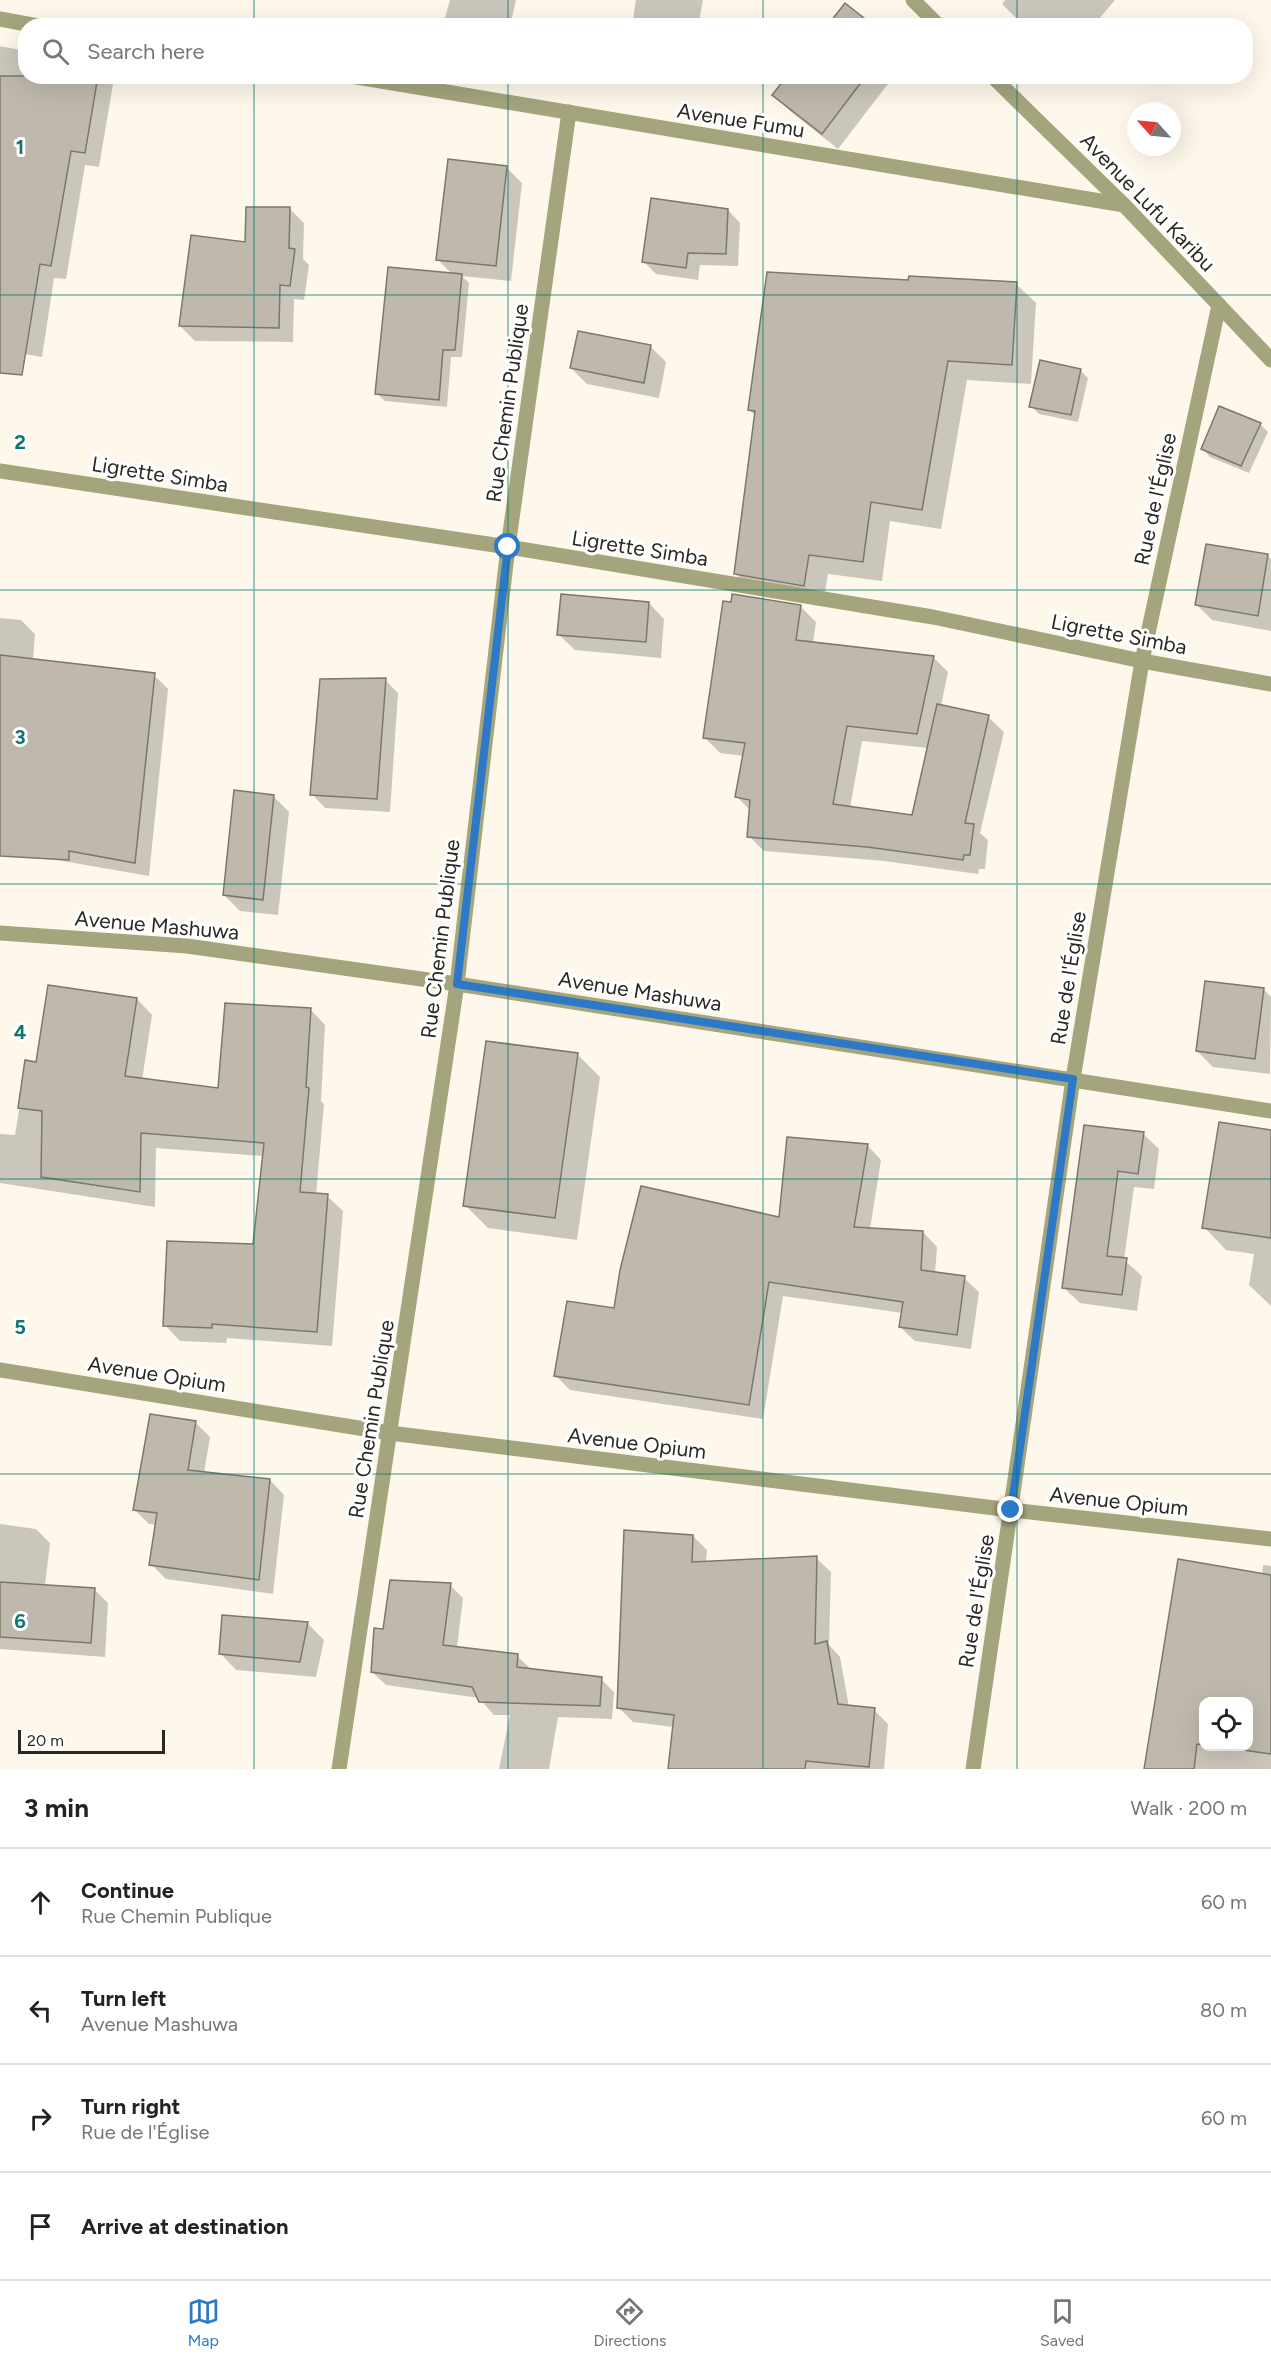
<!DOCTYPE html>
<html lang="en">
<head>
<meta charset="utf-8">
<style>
  :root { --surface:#fff; --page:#f6f6f6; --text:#222; --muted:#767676; --line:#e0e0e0; --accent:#2c79c8 }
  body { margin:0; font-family:Figtree,sans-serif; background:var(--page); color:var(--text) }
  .controls { position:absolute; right:18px; bottom:18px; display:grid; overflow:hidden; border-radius:12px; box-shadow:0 6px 24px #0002 }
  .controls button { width:54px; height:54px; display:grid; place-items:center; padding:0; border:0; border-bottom:2px solid var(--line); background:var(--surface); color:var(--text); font:30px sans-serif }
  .compass { position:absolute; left:1127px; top:102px; width:54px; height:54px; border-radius:50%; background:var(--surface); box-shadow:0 6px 24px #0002; rotate:297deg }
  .scale { position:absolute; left:18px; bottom:15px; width:147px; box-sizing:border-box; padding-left:6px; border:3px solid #2a2823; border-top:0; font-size:16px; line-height:21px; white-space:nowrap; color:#2a2823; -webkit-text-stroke:4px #fff; paint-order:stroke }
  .stop { position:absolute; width:18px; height:18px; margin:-14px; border:4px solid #2c79c8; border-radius:50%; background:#fff }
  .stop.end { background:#2c79c8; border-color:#fff; box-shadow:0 2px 6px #0008 }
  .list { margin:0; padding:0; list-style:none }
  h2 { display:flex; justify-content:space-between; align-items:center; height:78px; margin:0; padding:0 24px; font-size:26px }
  h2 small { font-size:20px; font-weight:400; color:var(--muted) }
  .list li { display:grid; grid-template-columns:39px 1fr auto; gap:18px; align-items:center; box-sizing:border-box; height:108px; padding:0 24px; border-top:2px solid var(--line) }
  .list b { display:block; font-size:22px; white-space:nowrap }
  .list p { margin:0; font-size:20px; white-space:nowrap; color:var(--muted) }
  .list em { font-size:20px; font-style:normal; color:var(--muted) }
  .icon { flex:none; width:33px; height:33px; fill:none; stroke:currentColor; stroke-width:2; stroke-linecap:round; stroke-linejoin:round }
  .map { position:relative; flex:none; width:1271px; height:1769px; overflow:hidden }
  .search { position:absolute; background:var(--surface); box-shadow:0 6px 24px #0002; left:18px; right:18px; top:18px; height:66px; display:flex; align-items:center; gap:15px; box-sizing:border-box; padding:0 21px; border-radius:24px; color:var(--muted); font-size:22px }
  .sheet { height:510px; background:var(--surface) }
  nav { display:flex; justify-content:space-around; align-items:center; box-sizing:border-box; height:84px; border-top:2px solid var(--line); background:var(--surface); font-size:16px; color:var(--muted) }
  nav a { display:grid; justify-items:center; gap:3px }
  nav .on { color:var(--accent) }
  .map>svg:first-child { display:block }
  .shadow { fill:#0003; fill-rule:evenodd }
  .building { fill:#bfb9ad; stroke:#7c776c; stroke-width:1.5 }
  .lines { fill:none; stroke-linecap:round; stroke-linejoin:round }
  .street { stroke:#a4a57d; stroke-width:15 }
  .route { stroke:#2c79c8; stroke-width:8 }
  .grid { fill:none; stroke:#0f766e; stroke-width:1.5; stroke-opacity:0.55 }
  .labels { text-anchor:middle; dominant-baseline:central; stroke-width:6; stroke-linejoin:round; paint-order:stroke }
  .street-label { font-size:21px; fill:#2a2823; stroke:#fff }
  .grid-label { font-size:20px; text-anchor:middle; font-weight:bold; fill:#0f766e; stroke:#fff; stroke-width:6; stroke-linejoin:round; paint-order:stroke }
</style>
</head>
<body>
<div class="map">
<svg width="1271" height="1769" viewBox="0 0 1271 1769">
  <rect width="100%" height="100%" fill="#fef8ec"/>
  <g class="shadow">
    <path d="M450,0h66l-6,26h-61l-5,-5z"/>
    <path d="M636,0h67l-5,26h-66z"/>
    <path d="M1005,0h110l-22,26h-69l-22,-22z"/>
    <path d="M0,46l26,5v25l88,2 -15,89 -14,-2 -19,114 -12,-1 -12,79 -42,-7z"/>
    <path d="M789,76h105l-56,73 -48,-38 -16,-16z"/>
    <path d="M507,168l15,15 -11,98 -49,-5 7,7 -7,74h-11l-4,50 -62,-6 -8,-7 76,-119 -16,-16z"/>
    <path d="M289,208l15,15 -1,36 6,6 -5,35 -10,-1 -1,43 -98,-1 -15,-15 67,-82z"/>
    <path d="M728,210l12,13 -2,43 -38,-1 -2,15 -42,-6 -13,-13z"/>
    <path d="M910,282l106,2 20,19 -5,81 -64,-4 -26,149 -51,-8 -8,60 -54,-7 -5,30 -68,-11 -19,-19 20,-158 -7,-6z"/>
    <path d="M650,346l16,16 -7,36 -72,-14 -16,-16z"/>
    <path d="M1080,370l8,8 -10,44 -39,-8 -8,-8z"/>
    <path d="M1260,424l8,8 -19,41 -39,-16 -7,-8z"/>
    <path d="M1267,555l4,4v72l-59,-11 -16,-16z"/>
    <path d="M649,603l15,16 -3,39 -86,-8 -16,-15z"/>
    <path d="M801,607l15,15 -3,22 120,13 15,15 -7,34 47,11 16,15 -24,101 8,7 -3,29h-6l-1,5 -94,-13 -120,-10 -15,-15 2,-25 -14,-14 7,-41 -24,-3 -15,-15zM862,741l66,7 -15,69 -63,-9z"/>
    <path d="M0,618l21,2 14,14 -2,27 121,14 14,14 -19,187 -92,-16 -15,-14 -42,-75z"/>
    <path d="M385,680l13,13 -8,119 -65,-4 -13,-14z"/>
    <path d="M273,796l16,16 -11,103 -38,-4 -16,-16z"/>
    <path d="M1263,989l8,8 -1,77 -57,-7 -16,-16z"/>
    <path d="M137,999l15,16 -10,65 77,10 91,-81 15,16 -4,76 3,3 -8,91 11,1 16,15 -11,135 -105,-8 -1,5 -46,-2 -15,-16 89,-79 10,-90 -108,-8 -1,59 -155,-24v-49l15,1 12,-73 10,1z"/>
    <path d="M577,1054l23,23 -23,163 -89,-12 -23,-23z"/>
    <path d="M1085,1127l58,7 16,15 -5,40 -20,-2 -10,73 18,16 -5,35 -57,-8 -16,-15z"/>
    <path d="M1271,1132v174l-22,-21 5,-31 -28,-4 -22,-23z"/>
    <path d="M867,1145l14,15 -11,69 53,3 14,15 -2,27 29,4 15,14 -8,57 -56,-8 -15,-14 3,-14 -120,-17 -20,123 -193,-29 -14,-14 60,-67 164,-90z"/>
    <path d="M195,1422l15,15 -6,36 66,7 14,15 -11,99 -107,-15 -15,-15 5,-39 -7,-1 -15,-15z"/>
    <path d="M0,1524l36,5 14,14 -5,43 49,3 14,14 -3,54 -105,-8z"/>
    <path d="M693,1536l14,14 -1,13 110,-5 15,14 -2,73 11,12 9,50 25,3 14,14 -4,45h-215l5,-42 -41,-5 -14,-14z"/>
    <path d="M1263,1565l8,1v203h-125l116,-194zM1204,1702h44v44h-44z"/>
    <path d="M450,1585l13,13 -6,50 60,8 14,13 70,10 13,13 -2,27 -54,-2 -9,52h-50l11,-54h-16l-15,-17 -93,-13 -14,-13 12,-42z"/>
    <path d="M223,1617l85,7 16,16 -8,37 -80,-7 -15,-16z"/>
  </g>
  <g class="building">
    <path d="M845,3l29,23h-47z"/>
    <path d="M0,76h98l-13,77 -14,-2 -20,115 -11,-2 -18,111 -22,-2z"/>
    <path d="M787,76h79l-44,58 -50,-39z"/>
    <path d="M448,159l59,7 -11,100 -60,-6z"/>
    <path d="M651,198l77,11 -2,45 -38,-1 -2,15 -44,-6z"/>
    <path d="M246,207h44l-1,41 6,1 -5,37 -10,-1 -1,43 -100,-2 12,-91 54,7z"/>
    <path d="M388,267l74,7 -7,76h-12l-4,50 -64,-6z"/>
    <path d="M767,272l141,8 1,-4 108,6 -5,83 -64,-4 -26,149 -51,-8 -8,60 -54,-7 -5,31 -70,-12 21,-163 -7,-1z"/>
    <path d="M578,331l73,14 -7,38 -74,-15z"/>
    <path d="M1040,360l41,9 -10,46 -42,-8z"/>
    <path d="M1219,406l42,17 -20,43 -40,-17z"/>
    <path d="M1206,544l62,10 -10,62 -63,-11z"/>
    <path d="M561,594l88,8 -3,40 -89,-7z"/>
    <path d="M732,594l69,11 -5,35 138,16 -17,78 -70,-8 -14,78 79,11 25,-111 52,11 -24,108 9,1 -4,31h-6l-1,5 -96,-13 -120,-10 3,-37 -15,-3 10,-54 -42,-5 20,-137 8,1z"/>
    <path d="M0,655l155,18 -20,190 -66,-12v9l-69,-4z"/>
    <path d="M386,678l-9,121 -67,-4 10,-116z"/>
    <path d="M234,790l40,5 -11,105 -40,-5z"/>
    <path d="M1205,981l59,7 -9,71 -59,-8z"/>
    <path d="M48,985l89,13 -12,78 93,12 7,-85 86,5 -5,79 3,1 -9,104 28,2 -11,138 -105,-8v4l-49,-2 4,-85 86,3 11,-101 -123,-10 -1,59 -99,-15 1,-66 -24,-3 7,-48 11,2z"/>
    <path d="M486,1041l92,12 -23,165 -92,-12z"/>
    <path d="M1219,1122l52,8v108l-69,-10z"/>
    <path d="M1084,1125l60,7 -6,42 -20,-3 -11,85 20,2 -5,37 -60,-7z"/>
    <path d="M787,1137l81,7 -14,83 69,4 -2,39 44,6 -8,59 -58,-8 4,-25 -134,-20 -20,123 -195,-29 13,-75 47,7 6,-38 21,-84 138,31z"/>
    <path d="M150,1414l46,7 -8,49 82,9 -11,101 -110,-15 8,-52 -24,-3z"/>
    <path d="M624,1530l69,5 -1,27 125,-6 -2,88 12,-3 11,63 37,4 -6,59 -63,-6 -1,8h-137l6,-54 -57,-7z"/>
    <path d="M1178,1559l93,16v179l-57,-8h34v-45h-45v44l-6,-1 -3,25h-50z"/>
    <path d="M390,1580l61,3 -8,62 75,9 -1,13 85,10 -2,29 -121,-4 -7,-15 -101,-15 3,-44 9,1z"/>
    <path d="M0,1582l95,6 -4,55 -91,-6z"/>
    <path d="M222,1615l86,7 -8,40 -81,-8z"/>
  </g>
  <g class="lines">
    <g class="street">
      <path d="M913,0l26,26"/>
      <path d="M0,19l38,7"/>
      <path d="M351,76l773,129"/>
      <path d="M992,76l132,129 147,155"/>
      <path d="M0,471l508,76 425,70 209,44 129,23"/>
      <path d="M0,933l187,13 270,38 814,127"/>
      <path d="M0,1370l390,63 621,77 260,29"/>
      <path d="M339,1769l118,-785 51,-437 61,-435"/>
      <path d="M973,1769l100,-690 69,-418 77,-356"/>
    </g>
  </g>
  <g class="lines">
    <path class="route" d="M508,547l-51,437 616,95 -62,431"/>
  </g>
  <path class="grid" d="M254,0v26M508,0v26M763,0v26M1017,0v26M254,76v1693M508,76v1693M763,76v1693M1017,76v1693M0,295h1271M0,590h1271M0,884h1271M0,1179h1271M0,1474h1271"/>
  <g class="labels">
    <g class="street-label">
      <text transform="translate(741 120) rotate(9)">Avenue Fumu</text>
      <text transform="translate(1148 202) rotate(46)">Avenue Lufu Karibu</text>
      <text transform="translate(507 403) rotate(-82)">Rue Chemin Publique</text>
      <text transform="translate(160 474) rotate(9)">Ligrette Simba</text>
      <text transform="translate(1155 499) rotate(-78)">Rue de l'Église</text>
      <text transform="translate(640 548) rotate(9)">Ligrette Simba</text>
      <text transform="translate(1119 634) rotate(11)">Ligrette Simba</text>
      <text transform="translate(157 925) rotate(5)">Avenue Mashuwa</text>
      <text transform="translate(440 939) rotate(-83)">Rue Chemin Publique</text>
      <text transform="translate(1068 978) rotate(-81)">Rue de l'Église</text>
      <text transform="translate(640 991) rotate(9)">Avenue Mashuwa</text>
      <text transform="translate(157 1374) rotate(9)">Avenue Opium</text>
      <text transform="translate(371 1419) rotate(-81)">Rue Chemin Publique</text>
      <text transform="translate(637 1443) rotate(7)">Avenue Opium</text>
      <text transform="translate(1119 1501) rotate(6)">Avenue Opium</text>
      <text transform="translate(976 1601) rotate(-81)">Rue de l'Église</text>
    </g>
  </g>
  <g class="grid-label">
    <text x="20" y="154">1</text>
    <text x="20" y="449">2</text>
    <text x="20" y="744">3</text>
    <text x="20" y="1039">4</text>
    <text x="20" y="1334">5</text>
    <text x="20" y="1628">6</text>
  </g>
</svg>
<div class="controls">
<button><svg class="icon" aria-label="locate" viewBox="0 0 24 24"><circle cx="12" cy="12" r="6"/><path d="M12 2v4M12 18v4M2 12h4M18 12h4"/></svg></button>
</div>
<svg class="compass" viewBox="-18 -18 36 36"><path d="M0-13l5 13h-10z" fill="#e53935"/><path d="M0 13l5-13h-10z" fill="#767676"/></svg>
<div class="scale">20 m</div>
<div class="stop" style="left:508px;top:547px"></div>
<div class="stop end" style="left:1011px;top:1510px"></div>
<div class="search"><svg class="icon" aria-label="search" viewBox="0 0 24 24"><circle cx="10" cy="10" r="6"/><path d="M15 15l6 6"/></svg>Search here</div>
</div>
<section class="sheet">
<h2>3 min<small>Walk · 200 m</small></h2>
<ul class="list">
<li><svg class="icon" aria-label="ahead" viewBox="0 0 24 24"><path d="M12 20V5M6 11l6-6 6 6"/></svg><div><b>Continue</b><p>Rue Chemin Publique</p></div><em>60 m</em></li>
<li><svg class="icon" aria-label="left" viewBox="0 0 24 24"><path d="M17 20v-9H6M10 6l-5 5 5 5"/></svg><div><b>Turn left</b><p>Avenue Mashuwa</p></div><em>80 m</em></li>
<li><svg class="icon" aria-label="right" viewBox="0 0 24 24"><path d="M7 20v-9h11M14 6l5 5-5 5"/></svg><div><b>Turn right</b><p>Rue de l'Église</p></div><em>60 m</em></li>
<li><svg class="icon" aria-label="arrive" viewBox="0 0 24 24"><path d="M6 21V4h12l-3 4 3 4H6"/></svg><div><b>Arrive at destination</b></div></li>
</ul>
</section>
<nav>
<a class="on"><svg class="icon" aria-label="map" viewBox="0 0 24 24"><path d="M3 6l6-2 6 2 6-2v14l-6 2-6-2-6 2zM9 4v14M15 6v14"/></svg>Map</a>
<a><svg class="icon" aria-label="directions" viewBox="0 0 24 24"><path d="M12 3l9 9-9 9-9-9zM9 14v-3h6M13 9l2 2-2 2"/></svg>Directions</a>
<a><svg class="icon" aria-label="saved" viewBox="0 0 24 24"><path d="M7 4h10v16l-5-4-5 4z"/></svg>Saved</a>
</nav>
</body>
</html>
